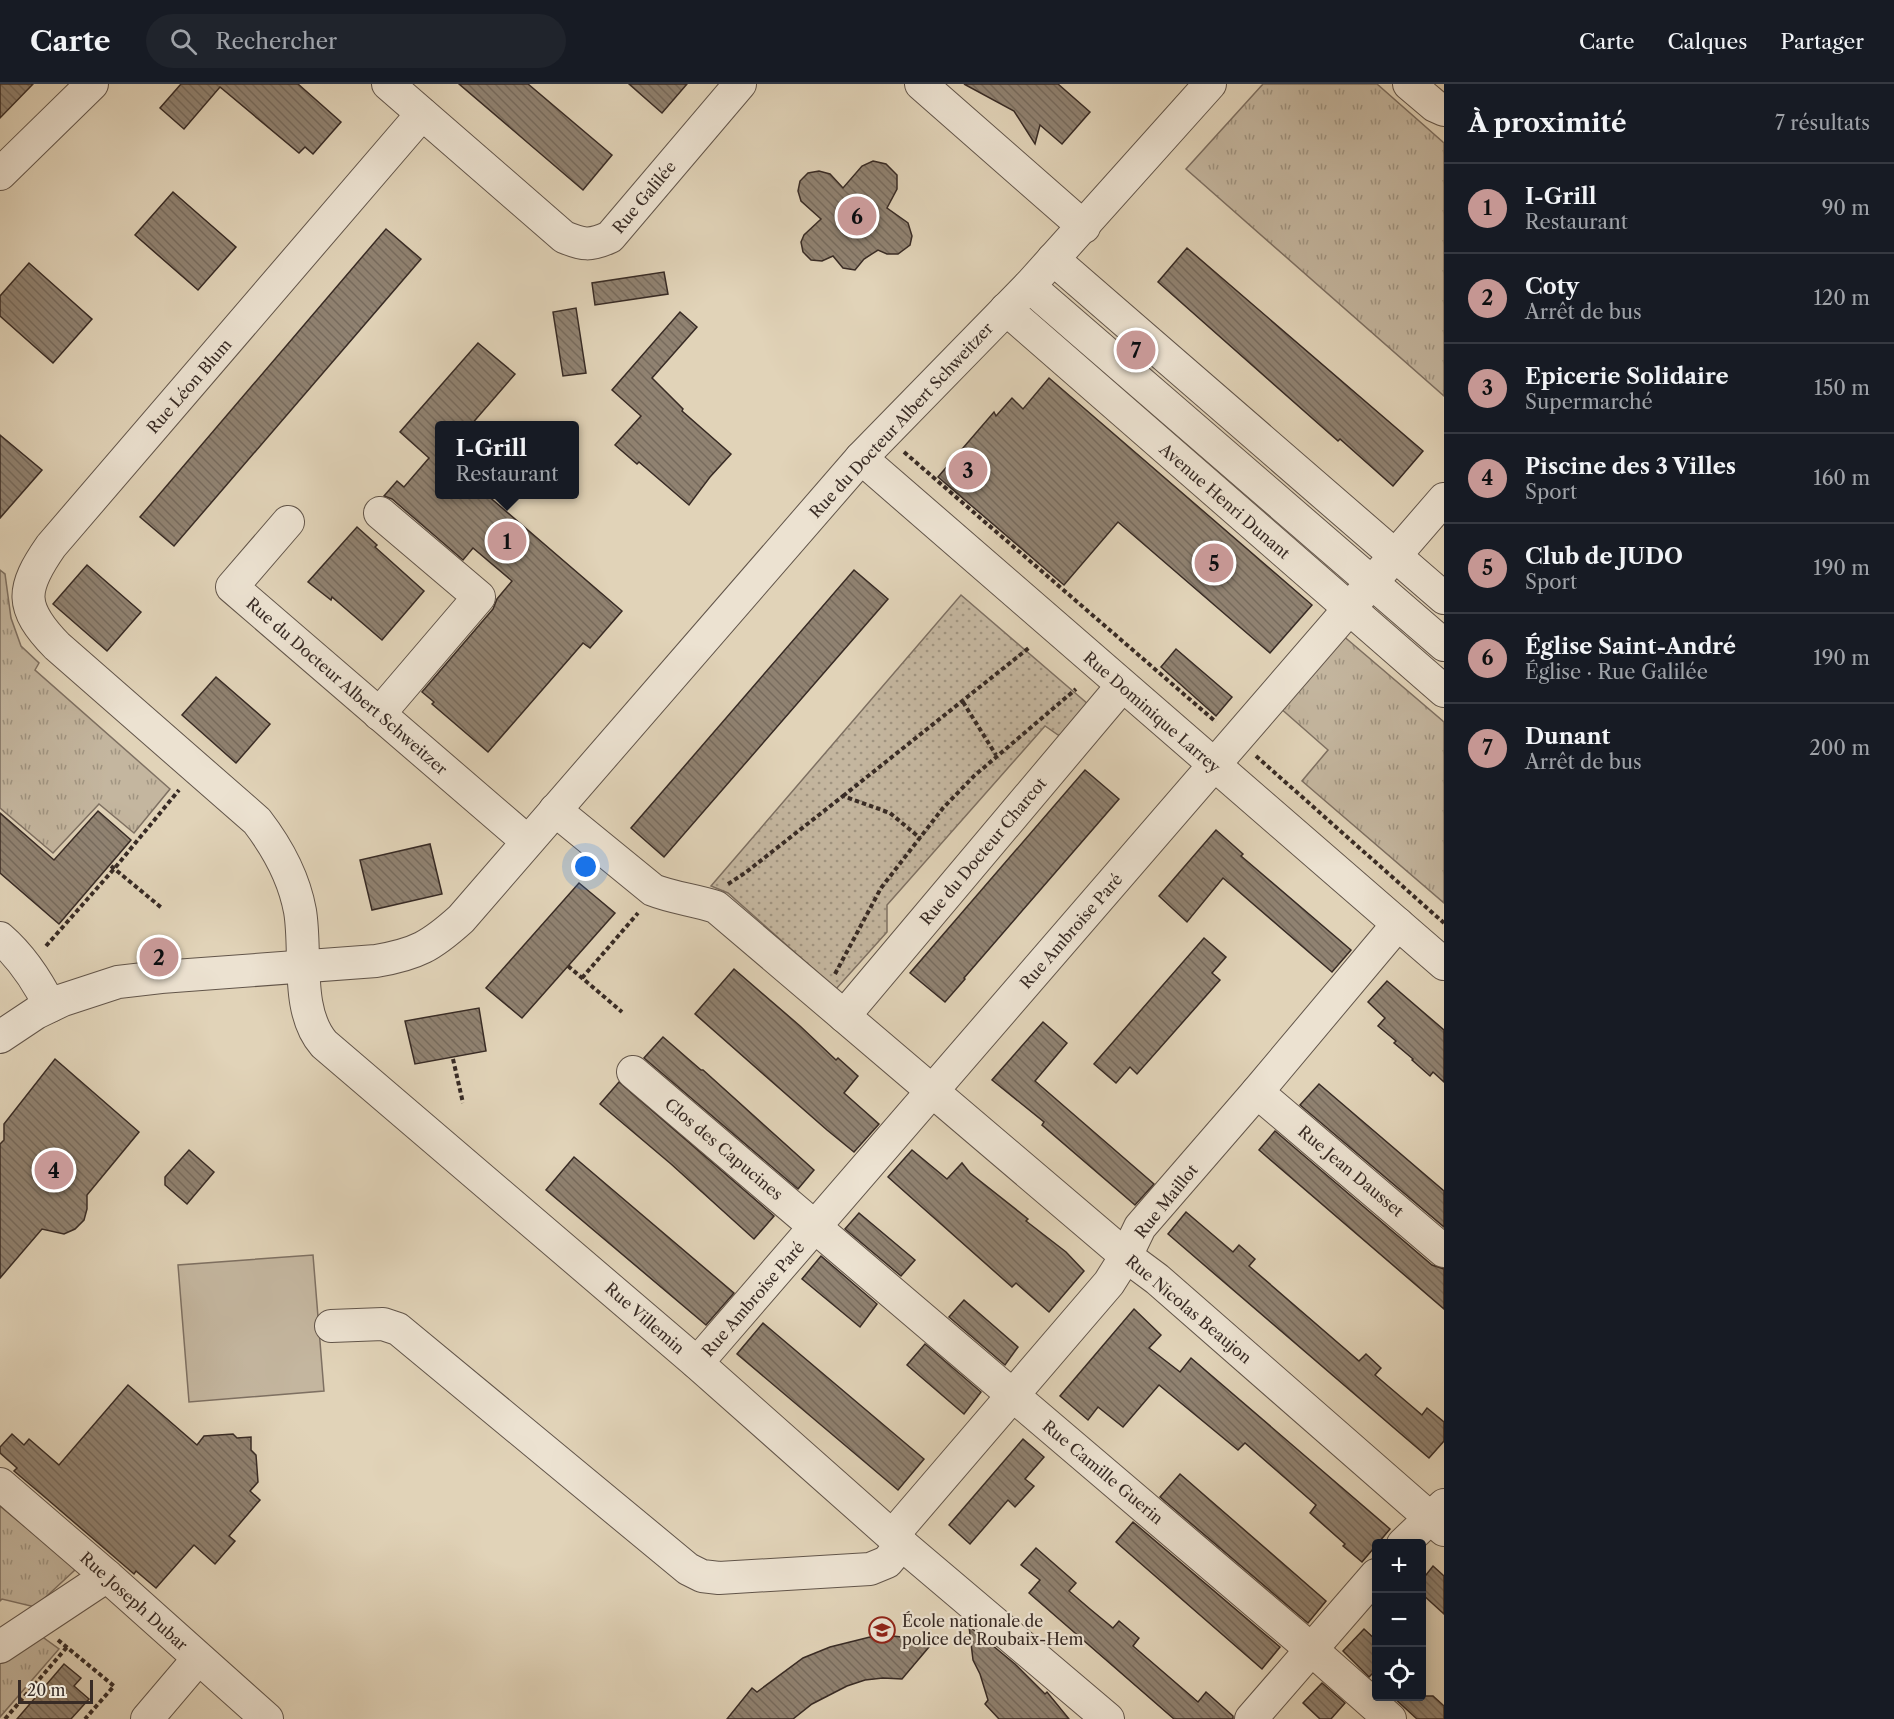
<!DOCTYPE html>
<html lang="fr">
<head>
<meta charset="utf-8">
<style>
  :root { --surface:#171b24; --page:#20242c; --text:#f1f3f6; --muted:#9ea1a6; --line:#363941; --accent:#c59692 }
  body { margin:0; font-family:"Libre Caslon Text",serif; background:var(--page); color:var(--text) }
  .controls { position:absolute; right:18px; bottom:18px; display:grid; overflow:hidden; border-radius:6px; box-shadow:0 3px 15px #0003 }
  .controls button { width:54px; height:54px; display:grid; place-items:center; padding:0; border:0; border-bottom:2px solid var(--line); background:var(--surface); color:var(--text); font:30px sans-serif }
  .scale { position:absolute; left:18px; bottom:15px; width:75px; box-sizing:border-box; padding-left:6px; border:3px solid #382b25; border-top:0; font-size:16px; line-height:21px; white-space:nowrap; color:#382b25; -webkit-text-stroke:4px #ece2d1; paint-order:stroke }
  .you { position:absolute; left:586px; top:783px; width:21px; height:21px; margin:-15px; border:4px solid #fff; border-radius:50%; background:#1a73e8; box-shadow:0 0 0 9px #1a73e833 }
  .badge { display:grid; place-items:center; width:39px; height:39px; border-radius:50%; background:var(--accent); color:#111; font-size:20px; font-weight:700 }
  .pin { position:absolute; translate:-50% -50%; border:3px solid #fff; box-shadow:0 2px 6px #0006 }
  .popup { position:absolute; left:435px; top:337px; width:144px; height:78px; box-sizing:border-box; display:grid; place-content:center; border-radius:6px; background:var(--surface); filter:drop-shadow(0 2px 4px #0005); font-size:20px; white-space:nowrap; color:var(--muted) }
  .popup b { font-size:22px; color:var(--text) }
  .popup::after { content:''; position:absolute; left:50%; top:100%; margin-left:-12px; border:12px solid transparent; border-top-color:var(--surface) }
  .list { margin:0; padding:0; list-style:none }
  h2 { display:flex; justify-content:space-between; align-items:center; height:78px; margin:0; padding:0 24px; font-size:26px }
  h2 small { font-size:20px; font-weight:400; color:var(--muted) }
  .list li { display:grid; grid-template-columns:39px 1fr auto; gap:18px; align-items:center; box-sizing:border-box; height:90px; padding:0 24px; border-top:2px solid var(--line) }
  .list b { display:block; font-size:22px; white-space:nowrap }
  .list p { margin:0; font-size:20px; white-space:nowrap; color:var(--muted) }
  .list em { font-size:20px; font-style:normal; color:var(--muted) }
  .icon { flex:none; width:33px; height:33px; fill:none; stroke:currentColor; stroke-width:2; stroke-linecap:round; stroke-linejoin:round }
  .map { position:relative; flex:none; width:1444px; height:1635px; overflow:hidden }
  header { display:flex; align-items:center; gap:36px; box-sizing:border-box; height:84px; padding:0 30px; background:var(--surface); border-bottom:2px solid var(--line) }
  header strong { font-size:28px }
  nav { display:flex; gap:33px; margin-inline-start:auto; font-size:21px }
  .search { width:420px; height:54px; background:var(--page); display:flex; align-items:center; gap:15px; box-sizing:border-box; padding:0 21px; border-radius:33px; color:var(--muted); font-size:22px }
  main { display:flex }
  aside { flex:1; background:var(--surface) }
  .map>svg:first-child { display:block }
  .grass { fill:url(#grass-tufts); stroke:#7e7062; stroke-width:1.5 }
  .park { fill:url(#park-dots); stroke:#7e7062; stroke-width:1.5 }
  .pitch { fill:#c4b69f; stroke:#7e7062; stroke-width:1.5 }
  .building { fill:url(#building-back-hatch); stroke:#382b25; stroke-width:1.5 }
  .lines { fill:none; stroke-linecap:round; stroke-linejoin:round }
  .minor-casing { stroke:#62554a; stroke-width:34 }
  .path { stroke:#382b25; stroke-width:4; stroke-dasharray:4.5 3; stroke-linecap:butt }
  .minor { stroke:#ece2d1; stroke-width:32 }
  .labels { text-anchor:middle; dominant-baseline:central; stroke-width:4.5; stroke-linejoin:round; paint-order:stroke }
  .street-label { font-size:16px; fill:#382b25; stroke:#ece2d1 }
  .poi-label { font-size:16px; fill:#382b25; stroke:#ece2d1; text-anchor:start }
</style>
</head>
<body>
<header>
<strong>Carte</strong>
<div class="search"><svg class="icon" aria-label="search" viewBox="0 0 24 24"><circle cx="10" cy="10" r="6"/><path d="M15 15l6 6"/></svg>Rechercher</div>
<nav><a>Carte</a><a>Calques</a><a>Partager</a></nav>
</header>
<main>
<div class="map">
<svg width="1444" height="1635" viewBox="0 0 1444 1635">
  <defs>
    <pattern id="grass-tufts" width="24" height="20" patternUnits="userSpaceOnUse" patternTransform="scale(1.5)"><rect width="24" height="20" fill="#c4b69f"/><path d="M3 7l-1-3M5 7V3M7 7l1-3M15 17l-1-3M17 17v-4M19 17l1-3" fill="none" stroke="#a09481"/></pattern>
    <pattern id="park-dots" width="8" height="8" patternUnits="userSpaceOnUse" patternTransform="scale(1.5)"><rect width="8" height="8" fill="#c4b69f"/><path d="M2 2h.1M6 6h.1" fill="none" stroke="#a09481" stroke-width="1.8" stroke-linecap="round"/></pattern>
    <pattern id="building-back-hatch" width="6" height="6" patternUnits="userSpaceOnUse" patternTransform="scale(1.5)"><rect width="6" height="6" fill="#908271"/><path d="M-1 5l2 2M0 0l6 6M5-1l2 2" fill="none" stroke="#776b5d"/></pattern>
  </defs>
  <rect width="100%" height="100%" fill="#e1d3b8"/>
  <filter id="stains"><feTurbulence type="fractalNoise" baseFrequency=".00333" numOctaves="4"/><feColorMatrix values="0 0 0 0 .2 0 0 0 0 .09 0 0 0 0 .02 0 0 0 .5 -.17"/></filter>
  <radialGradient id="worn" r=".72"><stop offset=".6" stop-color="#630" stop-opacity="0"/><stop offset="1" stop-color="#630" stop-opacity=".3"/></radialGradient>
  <g class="grass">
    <path d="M1263,0h114l67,59v253l-258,-227z"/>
    <path d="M0,486l5,4 6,44 10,28 18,17 -4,7 135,119 -36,44 -35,-29 -46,49 -53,-45z"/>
    <path d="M1341,550l103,88v181l-142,-122 26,-31 -49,-43z"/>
    <path d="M0,1422l76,63 -41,38 -33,-8 -2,2z"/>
    <path d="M37,1549l22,16 -59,68v-59z"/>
  </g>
  <path class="park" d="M961,511l127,109 -27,33 -16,-11 -158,179v27l-51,57 -108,-96 -17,-7z"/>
  <path class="pitch" d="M313,1171l11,136 -135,11 -11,-137z"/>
  <g class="building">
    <path d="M0,0h33l-33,34z"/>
    <path d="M181,0h117l43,38 -28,32 -8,-7 -6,6 -79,-66 -36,42 -24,-21z"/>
    <path d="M459,0h69l84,71 -29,35z"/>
    <path d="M629,0h58l-25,29z"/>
    <path d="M964,0h94l32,28 -28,32 -22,-19 -5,19 -21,-33z"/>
    <path d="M873,77l13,3 11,11v14l-10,19 21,15 4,13 -2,9 -12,9h-11l-9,-4 -14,9 -9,11 -12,-2 -10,-12 -11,5 -11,-1 -8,-8 -2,-10 3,-7 17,-16 -20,-18 -3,-10 2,-10 8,-8 11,-2 11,3 13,14 19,-22z"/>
    <path d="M173,108l63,55 -38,43 -63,-55z"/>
    <path d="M386,145l35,30 -247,287 -34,-29z"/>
    <path d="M1187,164l236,203 -30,35 -53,-47 -2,2 -180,-159z"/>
    <path d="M29,179l63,56 -39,44 -53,-47v-20z"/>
    <path d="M664,188l4,22 -73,11 -3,-22z"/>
    <path d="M576,224l10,65 -23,3 -10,-64z"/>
    <path d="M680,228l17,15 -45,51 31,31 -1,2 49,43 -21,23 -21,28 -50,-43 -2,2 -22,-19 26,-29 -29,-26z"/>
    <path d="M478,259l37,31 -45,52h-30v69h47l135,116 -32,37 -7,-5 -95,109 -56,-48 2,-2 -12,-10 71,-83 4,-10 15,-18 -39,-33 -10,12 -71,-61 -8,-3 13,-15 7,6 25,-29 -29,-26z"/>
    <path d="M1049,294l263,227 -42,48 -152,-131 -54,63 -126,-108 56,-65 2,4 16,-18 11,11z"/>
    <path d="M0,351l42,35 -42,48z"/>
    <path d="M357,443l20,18 -2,2 49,44 -42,49 -50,-43 -1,3 -23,-18z"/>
    <path d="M87,481l54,47 -34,39 -54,-47z"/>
    <path d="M854,486l34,29 -224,258 -33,-29z"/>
    <path d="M1176,565l56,48 -16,19 -55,-49z"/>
    <path d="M216,593l54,47 -34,39 -54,-48z"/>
    <path d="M1085,686l34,29 -155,179 1,1 -20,23 -35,-29z"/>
    <path d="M98,727l33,29 -72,84 -59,-51v-60l54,47z"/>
    <path d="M1216,746l27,24 -2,2 110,94 -19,22 -109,-94 -36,44 -28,-26z"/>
    <path d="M430,760l12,50 -70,16 -12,-50z"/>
    <path d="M579,799l36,30 -93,105 -36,-30z"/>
    <path d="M1204,854l22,19 -14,16 8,7 -83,94 -7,-7 -14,16 -22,-19z"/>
    <path d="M734,885l66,57 36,34 2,-2 20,18 -14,17 35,31 -25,28 -27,-22 -132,-116z"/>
    <path d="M1387,897l57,49v52l-11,-10 -3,4 -18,-16 1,-1 -19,-16 2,-2 -18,-15 7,-8 -17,-16z"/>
    <path d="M479,924l7,43 -71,13 -10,-43z"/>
    <path d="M1043,938l24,21 -32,38 119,103 -19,21 -93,-80 2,-3 -52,-42z"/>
    <path d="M663,953l38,33h2l111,100 -16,19 -154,-131z"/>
    <path d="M55,975l84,73 -52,63v14l-3,11 -9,9 -11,5 -22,-5 -42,49v-134l4,-4v-16z"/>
    <path d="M619,998l155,134 -20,23 -83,-75 -71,-60z"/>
    <path d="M1319,1000l125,107v36l-144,-122z"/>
    <path d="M1275,1047l157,134 12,4v40l-185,-159z"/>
    <path d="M189,1066l25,22 -27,32 -22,-19v-8z"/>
    <path d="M912,1066l35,29 15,-16 8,10 58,46 -2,2 40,31 18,19 -35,41 -33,-29 -4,4 -124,-110z"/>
    <path d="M574,1073l160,136 -28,32 -160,-135z"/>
    <path d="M1186,1128l47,40 6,-7 16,14 -6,7 110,95 7,-7 15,14 -6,7 47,40 5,-7 17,14v19l-15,17 -261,-224z"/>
    <path d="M859,1129l56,47 -14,16 -56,-47z"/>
    <path d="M821,1172l56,48 -17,23 -58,-48z"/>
    <path d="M964,1216l54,47 -13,18 -56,-48z"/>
    <path d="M1134,1225l27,26 -12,13 31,24 11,-14 199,171 -28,33 -19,-16 2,-2 -35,-31 6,-8 -71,-62 -7,7 -79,-65 -36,42 -25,-20 -10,13 -28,-24z"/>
    <path d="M763,1239l161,136 -26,31 -161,-136z"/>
    <path d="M925,1260l56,48 -17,22 -57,-49z"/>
    <path d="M128,1301l69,60 7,-9 29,-2 4,4 14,-1v13l5,5 2,27 -8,9 10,9 -31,36 6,5 -20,23 -21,-19 -38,43 -20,-17 -2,3 -87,-75 -33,-28 3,-3 -17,-15v-6l12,-13 12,11 5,-6 30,26z"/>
    <path d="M1023,1355l21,18 -19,22 9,7 -19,21 -7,-7 -38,44 -21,-19z"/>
    <path d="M1180,1390l146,127 -18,22 -148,-126z"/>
    <path d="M1133,1438l147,125 -18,22 -146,-127z"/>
    <path d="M1036,1464l40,35 -7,8 21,18 23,19 6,-7 20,17 -6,8 65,56 8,-10 27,24v3h-59l-145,-126 11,-13 -19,-15z"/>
    <path d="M1433,1482l11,10v38l-22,-20v-14z"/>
    <path d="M969,1542l46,38 30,30 2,-2 22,27h-70l-14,-15 3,-4 -8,-26 -7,-14z"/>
    <path d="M1364,1545l13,12v28l-8,8 -26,-26z"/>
    <path d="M874,1552h19l41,5 -32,38 -19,-1 -18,2 -18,6 -35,18 -19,15h-66l25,-31 5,4 46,-34 27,-11z"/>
    <path d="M64,1580l17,14 -7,8 15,13 -18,20h-54z"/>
    <path d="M1322,1599l23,20 -14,16h-11l-17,-16z"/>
    <path d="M1392,1612h41l11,10v13h-27z"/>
  </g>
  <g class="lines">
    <g class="minor-casing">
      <g id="minor">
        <path d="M388,0l176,153c19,8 26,9 46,0l130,-153"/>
        <path d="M921,0l163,143"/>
        <path d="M1409,0l26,22 9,4"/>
        <path d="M422,30l-371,432c-30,43 -32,61 6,100l200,175c20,26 37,57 43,90 7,41 -5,100 24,133l373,319 195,173 216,183"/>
        <path d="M0,90l92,-90"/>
        <path d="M1053,175l391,339"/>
        <path d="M1029,202l415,359"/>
        <path d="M1006,225l438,382"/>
        <path d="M861,374l583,506"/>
        <path d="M288,438l-56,65 295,254"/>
        <path d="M379,630l100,-117 -99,-84"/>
        <path d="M555,726l98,80c20,8 42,10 63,17l410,349 31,23 287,251"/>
        <path d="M0,854c22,19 37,42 50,68"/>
        <path d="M844,932l278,-330"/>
        <path d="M0,953l36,-24 27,-13 55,-18 43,-5 215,-16c41,-7 55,-15 85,-42l400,-461 168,-172 181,-202"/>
        <path d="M633,988l679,578 78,69"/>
        <path d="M1257,1008l187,159"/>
        <path d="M331,1242l52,-2 15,5 290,240 14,7 17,2 151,-9 17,-7 15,-18"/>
        <path d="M697,1279l747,-864"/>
        <path d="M0,1400l107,92 160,143"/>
        <path d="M892,1452l217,-253 17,-27 14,-29 117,-135 141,-168"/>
        <path d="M1403,1460l41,-39"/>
        <path d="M0,1563l107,-71"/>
        <path d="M147,1635l51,-60"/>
        <path d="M1251,1635l125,-144"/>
      </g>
    </g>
    <g class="path">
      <path d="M904,368l312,270"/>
      <path d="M963,618l33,53"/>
      <path d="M1256,672l188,167"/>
      <path d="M843,712l187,-149"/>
      <path d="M111,782l52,43"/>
      <path d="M728,800l17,-11 98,-77 47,17 30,25"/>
      <path d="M46,862l68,-77 65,-79"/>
      <path d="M568,882l54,46"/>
      <path d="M835,890l46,-86 62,-80 31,-32 102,-87"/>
      <path d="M582,894l56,-65"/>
      <path d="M453,975l10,44"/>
      <path d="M58,1556l56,46 -29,33"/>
      <path d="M5,1635l62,-72"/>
    </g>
    <use href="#minor" class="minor"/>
  </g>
  <defs>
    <g id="university-ring" transform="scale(1.35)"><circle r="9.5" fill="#ece2d1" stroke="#8f2418" stroke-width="1.5"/><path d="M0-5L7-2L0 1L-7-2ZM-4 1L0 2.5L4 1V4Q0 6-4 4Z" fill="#8f2418"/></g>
  </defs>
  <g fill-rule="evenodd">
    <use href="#university-ring" x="882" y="1546"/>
  </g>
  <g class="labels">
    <g class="street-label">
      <text transform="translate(644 113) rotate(-50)">Rue Galilée</text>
      <text transform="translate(189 302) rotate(-49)">Rue Léon Blum</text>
      <text transform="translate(901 336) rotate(-47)">Rue du Docteur Albert Schweitzer</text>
      <text transform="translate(1225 417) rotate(41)">Avenue Henri Dunant</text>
      <text transform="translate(347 602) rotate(41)">Rue du Docteur Albert Schweitzer</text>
      <text transform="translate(1152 628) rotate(41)">Rue Dominique Larrey</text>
      <text transform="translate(983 767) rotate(-50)">Rue du Docteur Charcot</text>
      <text transform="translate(1071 847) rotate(-49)">Rue Ambroise Paré</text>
      <text transform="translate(724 1065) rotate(40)">Clos des Capucines</text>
      <text transform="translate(1351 1087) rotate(40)">Rue Jean Dausset</text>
      <text transform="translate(1166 1117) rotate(-51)">Rue Maillot</text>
      <text transform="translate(753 1215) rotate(-49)">Rue Ambroise Paré</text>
      <text transform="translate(1189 1225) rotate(40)">Rue Nicolas Beaujon</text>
      <text transform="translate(645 1234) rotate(41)">Rue Villemin</text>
      <text transform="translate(1103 1388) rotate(40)">Rue Camille Guerin</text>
      <text transform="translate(134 1517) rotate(42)">Rue Joseph Dubar</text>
    </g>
    <g class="poi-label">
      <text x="902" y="1537">École nationale de<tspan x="902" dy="18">police de Roubaix-Hem</tspan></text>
    </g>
  </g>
  <rect width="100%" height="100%" filter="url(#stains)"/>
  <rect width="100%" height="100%" fill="url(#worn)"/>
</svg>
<div class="controls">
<button>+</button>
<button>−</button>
<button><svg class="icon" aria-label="locate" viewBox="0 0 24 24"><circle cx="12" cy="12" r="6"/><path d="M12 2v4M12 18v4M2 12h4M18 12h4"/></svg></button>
</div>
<div class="scale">20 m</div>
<div class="you"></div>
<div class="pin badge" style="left:507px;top:457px">1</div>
<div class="popup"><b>I-Grill</b>Restaurant</div>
<div class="pin badge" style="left:159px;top:873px">2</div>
<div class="pin badge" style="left:968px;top:386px">3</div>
<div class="pin badge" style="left:54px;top:1086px">4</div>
<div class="pin badge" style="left:1214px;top:479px">5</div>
<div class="pin badge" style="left:857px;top:132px">6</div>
<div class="pin badge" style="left:1136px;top:266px">7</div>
</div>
<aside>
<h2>À proximité<small>7 résultats</small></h2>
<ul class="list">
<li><span class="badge">1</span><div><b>I-Grill</b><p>Restaurant</p></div><em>90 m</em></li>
<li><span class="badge">2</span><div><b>Coty</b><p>Arrêt de bus</p></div><em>120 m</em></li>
<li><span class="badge">3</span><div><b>Epicerie Solidaire</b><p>Supermarché</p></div><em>150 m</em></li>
<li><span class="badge">4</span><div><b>Piscine des 3 Villes</b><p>Sport</p></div><em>160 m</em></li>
<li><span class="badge">5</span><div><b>Club de JUDO</b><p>Sport</p></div><em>190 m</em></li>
<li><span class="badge">6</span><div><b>Église Saint-André</b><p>Église · Rue Galilée</p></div><em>190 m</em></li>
<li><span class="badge">7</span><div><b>Dunant</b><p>Arrêt de bus</p></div><em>200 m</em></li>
</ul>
</aside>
</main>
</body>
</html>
